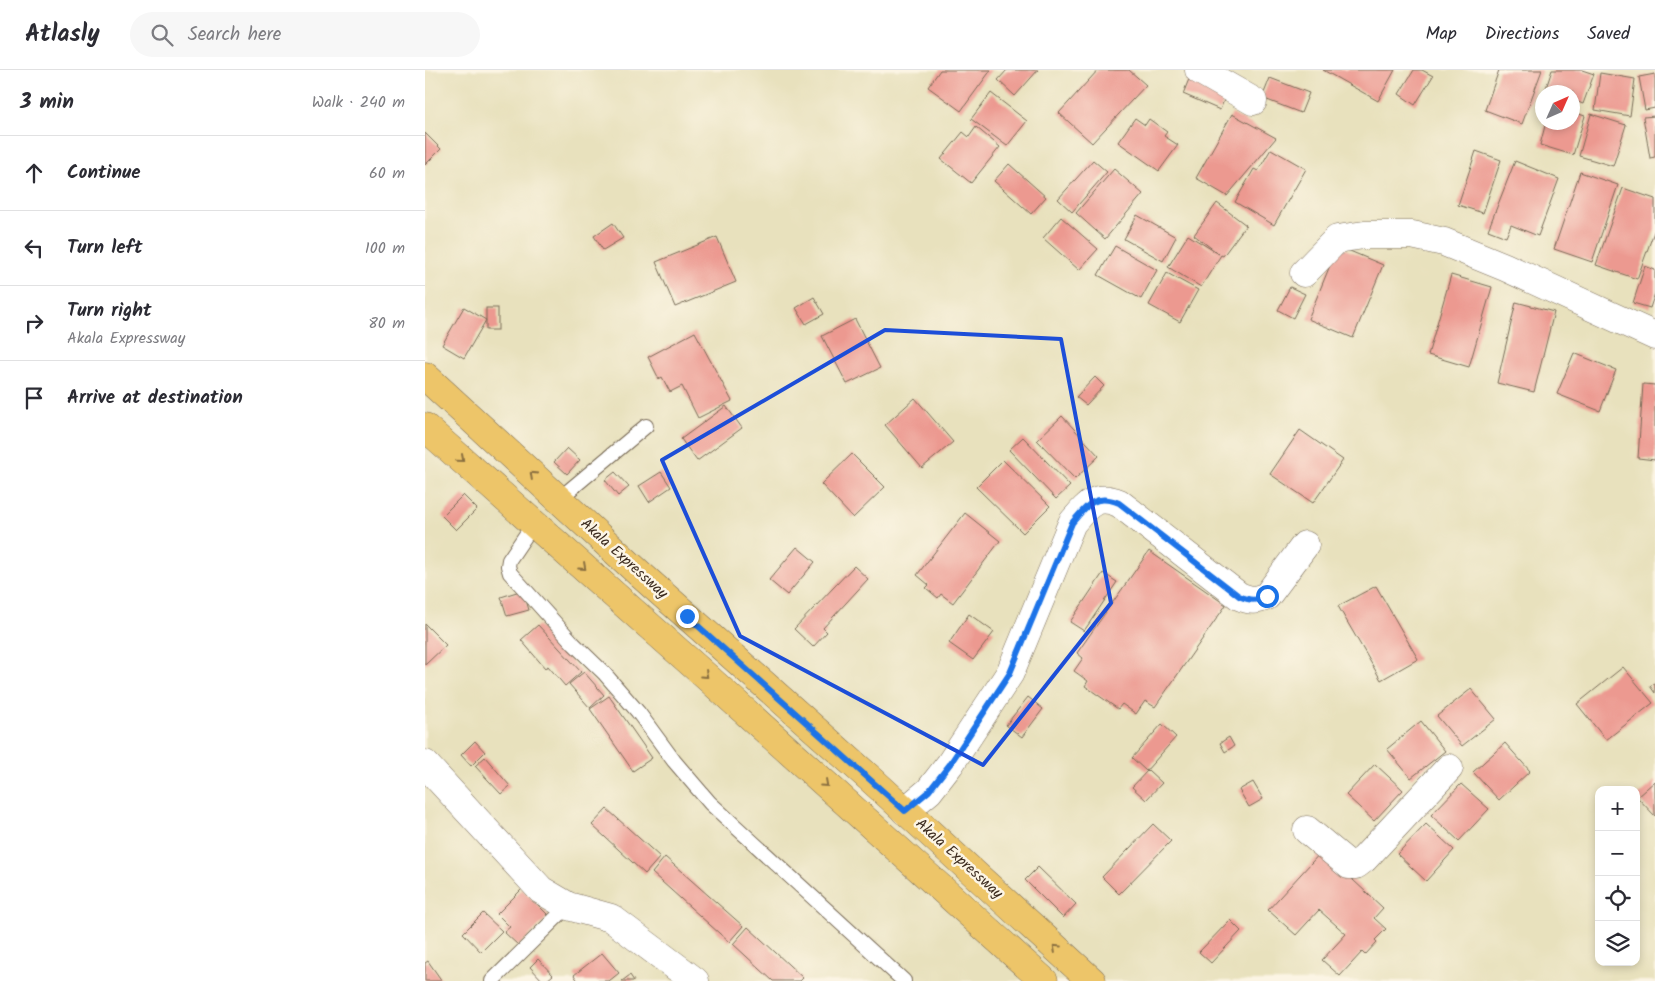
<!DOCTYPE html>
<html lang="en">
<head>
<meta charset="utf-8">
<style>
  :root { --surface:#fff; --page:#f7f7f7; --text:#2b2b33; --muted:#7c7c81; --line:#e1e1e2 }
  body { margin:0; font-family:Kalam,sans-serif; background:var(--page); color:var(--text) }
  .controls { position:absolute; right:15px; bottom:15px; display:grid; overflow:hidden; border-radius:10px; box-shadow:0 2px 8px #0003 }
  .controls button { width:45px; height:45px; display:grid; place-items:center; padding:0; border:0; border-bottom:1px solid var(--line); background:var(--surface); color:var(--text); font:25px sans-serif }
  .compass { position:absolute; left:1110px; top:15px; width:45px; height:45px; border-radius:50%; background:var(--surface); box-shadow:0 2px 8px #0003; rotate:45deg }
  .stop { position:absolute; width:15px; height:15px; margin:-11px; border:4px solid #1a73e8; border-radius:50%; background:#fff }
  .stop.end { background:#1a73e8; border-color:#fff; box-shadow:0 1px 5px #0008 }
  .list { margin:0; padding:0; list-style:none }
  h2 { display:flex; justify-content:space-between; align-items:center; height:65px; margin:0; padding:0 20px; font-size:21px }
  h2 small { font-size:16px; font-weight:400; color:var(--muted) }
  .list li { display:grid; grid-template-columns:32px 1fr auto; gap:15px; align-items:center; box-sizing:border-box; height:75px; padding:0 20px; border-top:1px solid var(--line) }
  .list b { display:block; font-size:19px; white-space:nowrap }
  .list p { margin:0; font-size:16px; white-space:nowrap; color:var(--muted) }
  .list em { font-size:16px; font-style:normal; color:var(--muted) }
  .icon { flex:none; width:28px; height:28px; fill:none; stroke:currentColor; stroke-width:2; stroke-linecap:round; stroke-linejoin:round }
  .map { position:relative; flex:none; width:1230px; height:911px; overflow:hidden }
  header { display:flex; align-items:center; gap:30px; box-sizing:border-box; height:70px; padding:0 25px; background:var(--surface); border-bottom:1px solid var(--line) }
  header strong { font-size:24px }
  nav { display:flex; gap:28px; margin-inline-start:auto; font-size:18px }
  .search { width:350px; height:45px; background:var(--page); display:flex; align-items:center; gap:12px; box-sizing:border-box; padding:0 18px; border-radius:28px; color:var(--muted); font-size:19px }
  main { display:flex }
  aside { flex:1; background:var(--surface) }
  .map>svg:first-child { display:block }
  .building { fill:#ec9990 }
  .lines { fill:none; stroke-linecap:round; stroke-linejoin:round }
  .lane-casing { stroke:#786a56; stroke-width:16 }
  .street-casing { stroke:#786a56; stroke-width:29 }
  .primary-casing { stroke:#786a56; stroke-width:29 }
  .lane { stroke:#fff; stroke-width:14 }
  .street { stroke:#fff; stroke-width:28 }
  .primary { stroke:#edc569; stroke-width:28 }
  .oneway { stroke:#8b7040 }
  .route { stroke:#1a73e8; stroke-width:6 }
  .marked { fill:none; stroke:#1d4ed8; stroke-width:4; stroke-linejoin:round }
  .labels { text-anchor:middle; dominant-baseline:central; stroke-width:5; stroke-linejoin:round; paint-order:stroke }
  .street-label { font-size:15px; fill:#3b2a1e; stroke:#fcf5e5 }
</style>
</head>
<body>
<header>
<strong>Atlasly</strong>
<div class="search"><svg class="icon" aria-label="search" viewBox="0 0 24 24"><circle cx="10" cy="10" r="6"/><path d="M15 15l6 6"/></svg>Search here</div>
<nav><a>Map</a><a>Directions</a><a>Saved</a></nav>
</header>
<main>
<aside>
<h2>3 min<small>Walk · 240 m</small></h2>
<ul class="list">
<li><svg class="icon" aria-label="ahead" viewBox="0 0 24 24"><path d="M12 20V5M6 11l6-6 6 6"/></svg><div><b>Continue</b></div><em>60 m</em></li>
<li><svg class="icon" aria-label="left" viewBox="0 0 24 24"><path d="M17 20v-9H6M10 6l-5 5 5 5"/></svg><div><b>Turn left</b></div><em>100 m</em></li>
<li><svg class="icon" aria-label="right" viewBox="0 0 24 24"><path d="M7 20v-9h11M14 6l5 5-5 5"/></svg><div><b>Turn right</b><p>Akala Expressway</p></div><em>80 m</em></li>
<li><svg class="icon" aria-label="arrive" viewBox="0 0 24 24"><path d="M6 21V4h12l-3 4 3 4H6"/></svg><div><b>Arrive at destination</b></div></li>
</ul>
</aside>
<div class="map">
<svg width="1230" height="911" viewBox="0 0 1230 911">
  <rect width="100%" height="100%" fill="#fcf5e5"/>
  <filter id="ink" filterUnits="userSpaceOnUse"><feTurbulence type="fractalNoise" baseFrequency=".02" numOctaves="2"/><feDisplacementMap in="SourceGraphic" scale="10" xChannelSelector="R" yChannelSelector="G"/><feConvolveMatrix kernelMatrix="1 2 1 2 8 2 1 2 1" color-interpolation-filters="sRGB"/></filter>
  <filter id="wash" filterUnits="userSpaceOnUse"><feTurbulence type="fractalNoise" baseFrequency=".0096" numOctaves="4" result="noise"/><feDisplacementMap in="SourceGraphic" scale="20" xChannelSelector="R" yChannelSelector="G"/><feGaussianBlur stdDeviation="1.12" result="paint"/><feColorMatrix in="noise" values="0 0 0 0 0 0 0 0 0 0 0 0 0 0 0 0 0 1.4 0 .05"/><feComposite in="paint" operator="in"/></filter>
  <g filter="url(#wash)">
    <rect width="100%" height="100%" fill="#e8e1bd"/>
    <g id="blocks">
      <g class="building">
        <path d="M515,0h51l-30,41 -33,-24z"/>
        <path d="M582,0h31l-23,26 -17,-16z"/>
        <path d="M673,0h31l17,15 -54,58 -33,-30z"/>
        <path d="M898,0h72l-17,31z"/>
        <path d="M989,0h8l11,6 -18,29 -16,-11z"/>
        <path d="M1074,0h43l-20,54 -37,-14z"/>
        <path d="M1127,0h30l12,4 -11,30 -10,-4v-8l-28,-1z"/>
        <path d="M1175,3l35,6 -5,37 -35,-6z"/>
        <path d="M1230,4v34l-10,2 -6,-33z"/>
        <path d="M845,8l39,15 -8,20 -39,-15z"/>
        <path d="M764,9l37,16 -6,15 -37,-16z"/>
        <path d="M566,23l36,28 -20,25 -36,-27z"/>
        <path d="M1148,42l12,4 -12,39 -33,-10 6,-23h27z"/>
        <path d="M807,44l44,24 -49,58 -31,-18z"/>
        <path d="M1166,44l35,11 -13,41 -34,-10z"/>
        <path d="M1230,46v41l-5,1 -7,-41z"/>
        <path d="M710,48l10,7 4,-6 18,13 -3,4 14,9 -19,26 -41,-29z"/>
        <path d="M551,57l24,20 -29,36 -30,-24 22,-27 6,5z"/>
        <path d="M0,63l16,16 -16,16z"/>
        <path d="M846,79l35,20 -32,56 -39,-23 19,-33 4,2z"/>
        <path d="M1051,81l25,9 -18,53 -25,-8z"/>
        <path d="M668,90l14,12 -35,40 -14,-13z"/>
        <path d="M1090,91l44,18 -21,57 -27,-11 -5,12 -18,-7z"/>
        <path d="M584,94l37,33 -15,17 -37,-33z"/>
        <path d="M689,99l29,25 -38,45 -29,-26z"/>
        <path d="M1155,102l38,13 -26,77 -38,-13z"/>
        <path d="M1198,118l32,11v30l-18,50 -41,-14z"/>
        <path d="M792,133l29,22 -23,31 -2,-1 -20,32 -33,-20 20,-32 31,19 -25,-19z"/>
        <path d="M712,145l39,22 -13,24 -39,-22z"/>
        <path d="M636,147l37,32 -19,21 -36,-32z"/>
        <path d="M188,153l10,15 -20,12 -9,-14z"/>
        <path d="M292,167l19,45 -61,25 -19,-45z"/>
        <path d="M690,176l42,24 -16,29 -43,-24z"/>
        <path d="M913,176l45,19 -30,73 -45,-19z"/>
        <path d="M1220,196l10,4v23l-5,15 -17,-5z"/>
        <path d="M742,203l31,17 -18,32 -31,-17z"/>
        <path d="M1026,205l41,12 -23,80 -41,-12z"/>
        <path d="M865,217l15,7 -12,24 -15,-8z"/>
        <path d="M389,227l10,17 -18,10 -10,-16z"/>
        <path d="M1091,232l38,10 -20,80 -37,-9z"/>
        <path d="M39,237l22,13 -22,38 -22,-13z"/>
        <rect x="61" y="238" width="12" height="22"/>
        <path d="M430,249l25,49 -33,16 -25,-48z"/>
        <path d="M270,262l37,69 -34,17 -16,-32 -12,6 -8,-15 -3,2 -11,-22z"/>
        <path d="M1149,283l42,17 -16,41 -43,-17z"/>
        <path d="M670,307l9,9 -18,19 -10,-8z"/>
        <path d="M1218,314l12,1v75l-17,-2z"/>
        <path d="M490,328l38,44 -31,26 -37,-43z"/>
        <path d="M301,336l16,22 -45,33 -16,-22z"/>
        <path d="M637,346l37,40 -24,23 -38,-39z"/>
        <path d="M875,360l43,30 -30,43 -43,-29z"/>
        <path d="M598,367l47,49 -14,13 -47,-49z"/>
        <path d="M142,378l13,12 -13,14 -13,-12z"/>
        <path d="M427,384l33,33 -32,31 -32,-34z"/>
        <path d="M578,390l47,46 -27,27 -47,-46z"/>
        <path d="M190,402l14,15 -11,9 -13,-16z"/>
        <path d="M236,402l10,15 -22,15 -10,-16z"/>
        <path d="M38,425l14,14 -21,21 -14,-14z"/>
        <path d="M540,443l35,28 -47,62 -12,-9 -3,4 -12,-10 3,-3 -12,-10z"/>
        <path d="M372,477l18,15 -28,33 -18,-15z"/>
        <path d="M724,481l77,54 -71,102 -10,-6 -9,13 -14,-10 -4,5 -33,-23 3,-5 -14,-10 9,-13 -6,-5z"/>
        <path d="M429,496l14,13 -45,49 4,4 -14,15 -19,-18z"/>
        <path d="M678,503l14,9 -33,49 -14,-9z"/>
        <path d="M951,516l42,73 -37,21 -43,-74z"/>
        <path d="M98,520l6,20 -22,6 -6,-19z"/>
        <path d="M544,544l25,18 -21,28 -24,-17z"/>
        <path d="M0,554l21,21 -21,20z"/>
        <path d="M113,555l43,47 -16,14 -17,-20 -3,2 -24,-28z"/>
        <path d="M1198,597l30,36 -47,37 -29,-36z"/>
        <path d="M159,602l20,23 -14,13 -21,-24z"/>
        <path d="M1230,613v10l-5,-7z"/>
        <path d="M1046,619l25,30 -34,27 -25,-30z"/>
        <path d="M184,626l43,62 -19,13 -43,-62z"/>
        <path d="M603,627l15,12 -21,28 -16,-12z"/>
        <path d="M996,651l24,30 -34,27 -24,-29z"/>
        <path d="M737,654l14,13 -30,34 -14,-13z"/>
        <path d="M804,667l5,9 -9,6 -5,-9z"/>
        <path d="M50,671l10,11 -14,14 -10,-11z"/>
        <path d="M1080,673l25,28 -31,29 -26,-28z"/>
        <path d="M60,687l25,29 -9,8 -26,-28z"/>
        <path d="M950,694l28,26 -29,31 -28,-26z"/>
        <path d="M723,700l14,13 -16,17 -14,-13z"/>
        <path d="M1230,711v35l-18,-19z"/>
        <path d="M828,712l10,17 -14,8 -10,-17z"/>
        <path d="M1036,714l28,25 -30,32 -28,-26z"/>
        <path d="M182,739l53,48 -15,17 -53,-49z"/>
        <path d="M728,754l18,17 -52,53 -17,-17z"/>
        <path d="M1001,754l28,26 -28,31 -29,-27z"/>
        <path d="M897,781l61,57 -9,10 12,11 -11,11 2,2 -12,13 -3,-3 -22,24 -18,-16 24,-26 -27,-24 -23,25 -28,-25z"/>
        <path d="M240,787l78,69 -14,16 -77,-69z"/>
        <path d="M613,797l38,37 -13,14 -38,-38z"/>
        <path d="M97,819l27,27 -30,30 -15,-14 6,-5 -13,-13z"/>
        <path d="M58,843l19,18 -21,21 -18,-19z"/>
        <path d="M805,850l11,11 -30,32 -12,-11z"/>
        <path d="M323,857l55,51 -3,3h-27l-40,-37z"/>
        <path d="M177,883l17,20 -10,8h-31l-4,-6z"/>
        <path d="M113,889l15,16 -7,6h-3l-13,-14z"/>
        <path d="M3,891l14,20h-17v-18z"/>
        <path d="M205,905l4,6h-12z"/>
      </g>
    </g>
  </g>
  <g filter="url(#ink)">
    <use href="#blocks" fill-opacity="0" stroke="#786a56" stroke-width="1"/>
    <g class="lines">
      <g class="lane-casing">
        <g id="lane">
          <path d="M134,429l87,-73"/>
          <path d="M109,453l-25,37 -1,6 2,7 64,71 30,29 34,39 36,49 36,42 194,178"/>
          <path d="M67,911l76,-75"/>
        </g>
      </g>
      <g class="street-casing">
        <g id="street">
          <path d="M774,0l54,31"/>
          <path d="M879,203l33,-34 27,-4h48l32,7 61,25 150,69"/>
          <path d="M0,694l116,126 27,16 43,12 84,63"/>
          <path d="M480,741l24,-20 21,-27 60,-91 62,-150c15,-17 23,-30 47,-20l120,93c11,5 17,5 28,0l38,-51"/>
          <path d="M882,760l42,35h7l8,-6 85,-91"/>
        </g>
      </g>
      <g class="primary-casing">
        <g id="primary">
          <path d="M0,306l216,199 233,207 218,199"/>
          <path d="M0,357l283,251 336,303"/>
        </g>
      </g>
      <use href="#lane" class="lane"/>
      <use href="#street" class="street"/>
      <use href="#primary" class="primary"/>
    </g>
    <defs><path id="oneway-chevron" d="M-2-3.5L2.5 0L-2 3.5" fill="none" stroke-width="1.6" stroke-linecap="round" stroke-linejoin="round" transform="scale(1.25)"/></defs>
    <g class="oneway">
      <use href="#oneway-chevron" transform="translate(36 389) rotate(41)"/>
      <use href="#oneway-chevron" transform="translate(108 405) rotate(-137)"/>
      <use href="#oneway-chevron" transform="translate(158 497) rotate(42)"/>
      <use href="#oneway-chevron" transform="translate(280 605) rotate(42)"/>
      <use href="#oneway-chevron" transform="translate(400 714) rotate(42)"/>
      <use href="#oneway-chevron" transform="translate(631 878) rotate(-137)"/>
    </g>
  </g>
  <g class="lines" filter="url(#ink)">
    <path class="route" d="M262,546l218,195 24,-20 21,-27 60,-91 62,-150c15,-18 23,-30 47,-20l120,93c11,5 17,5 28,0"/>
  </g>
  <path class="marked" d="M460,260l176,9 50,264 -128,162 -243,-129 -78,-176z"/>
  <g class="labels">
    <g class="street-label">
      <text transform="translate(199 489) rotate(42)">Akala Expressway</text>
      <text transform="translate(534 789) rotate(42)">Akala Expressway</text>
    </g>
  </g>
</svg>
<div class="controls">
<button>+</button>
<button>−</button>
<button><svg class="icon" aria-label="locate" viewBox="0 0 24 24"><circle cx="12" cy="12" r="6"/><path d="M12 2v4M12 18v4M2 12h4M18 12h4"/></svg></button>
<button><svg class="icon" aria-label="layers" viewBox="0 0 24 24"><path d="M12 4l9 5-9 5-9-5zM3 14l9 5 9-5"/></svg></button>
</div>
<svg class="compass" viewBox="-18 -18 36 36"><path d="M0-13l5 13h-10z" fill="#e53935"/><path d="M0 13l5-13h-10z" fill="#7c7c81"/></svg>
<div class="stop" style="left:842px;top:526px"></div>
<div class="stop end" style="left:262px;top:546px"></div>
</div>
</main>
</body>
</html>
